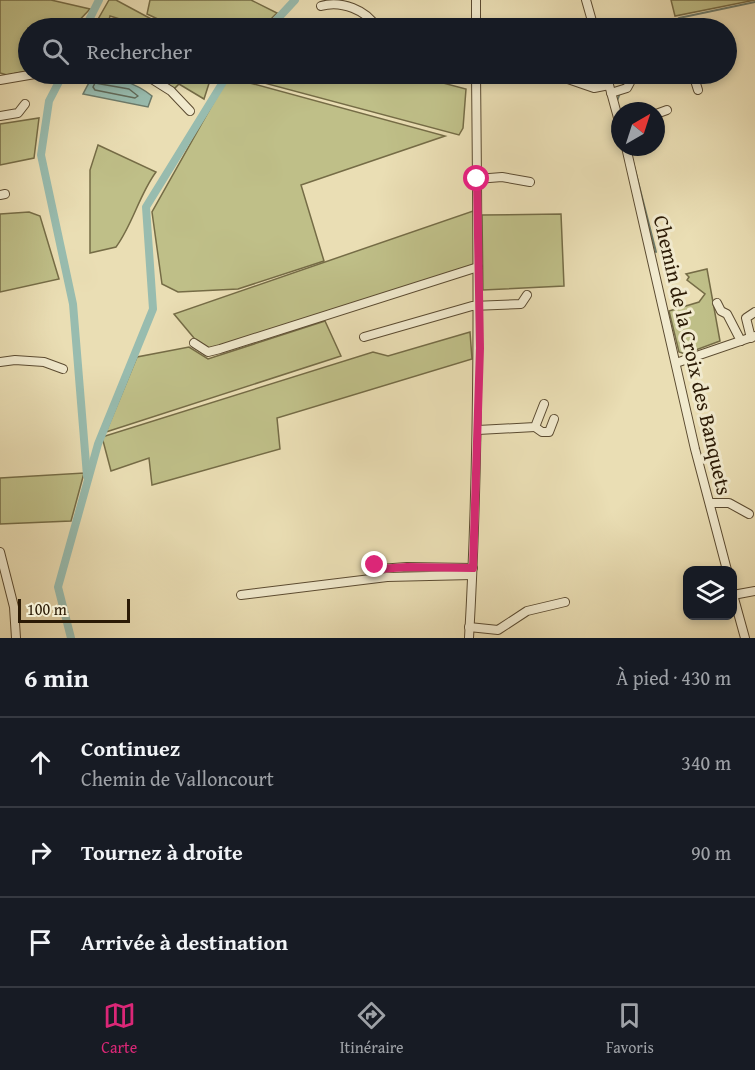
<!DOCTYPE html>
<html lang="fr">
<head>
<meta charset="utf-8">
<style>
  :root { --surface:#171b24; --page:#242831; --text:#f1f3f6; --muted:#9ea1a6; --line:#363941; --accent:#db2777 }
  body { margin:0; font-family:"Gentium Book Plus",serif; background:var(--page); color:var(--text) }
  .controls { position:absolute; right:18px; bottom:18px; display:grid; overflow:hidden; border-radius:12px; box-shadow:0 3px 9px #0003 }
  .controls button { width:54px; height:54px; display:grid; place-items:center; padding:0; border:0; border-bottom:2px solid var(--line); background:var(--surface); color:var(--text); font:30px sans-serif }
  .compass { position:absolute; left:611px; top:102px; width:54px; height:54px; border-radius:50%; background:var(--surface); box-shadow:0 3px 9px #0003; rotate:39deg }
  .scale { position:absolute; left:18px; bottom:15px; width:112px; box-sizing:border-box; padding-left:6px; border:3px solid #2b1a05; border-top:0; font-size:16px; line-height:21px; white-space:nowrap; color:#2b1a05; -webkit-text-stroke:4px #f1eace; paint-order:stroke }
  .stop { position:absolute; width:18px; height:18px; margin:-14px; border:4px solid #db2777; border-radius:50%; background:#fff }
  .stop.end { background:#db2777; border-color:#fff; box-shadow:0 2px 6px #0008 }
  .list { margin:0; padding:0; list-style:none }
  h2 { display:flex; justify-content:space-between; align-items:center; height:78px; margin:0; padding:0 24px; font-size:26px }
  h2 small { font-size:20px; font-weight:400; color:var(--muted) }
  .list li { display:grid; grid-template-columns:39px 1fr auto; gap:18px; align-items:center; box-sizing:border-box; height:90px; padding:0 24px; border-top:2px solid var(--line) }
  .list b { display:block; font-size:22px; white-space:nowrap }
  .list p { margin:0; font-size:20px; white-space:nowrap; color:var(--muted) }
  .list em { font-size:20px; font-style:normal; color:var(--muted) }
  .icon { flex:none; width:33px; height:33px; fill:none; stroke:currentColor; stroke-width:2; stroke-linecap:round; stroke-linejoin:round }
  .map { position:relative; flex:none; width:755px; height:638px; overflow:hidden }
  .search { position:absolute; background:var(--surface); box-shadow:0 3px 9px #0003; left:18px; right:18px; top:18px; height:66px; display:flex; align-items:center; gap:15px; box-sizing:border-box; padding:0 21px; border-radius:33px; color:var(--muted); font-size:22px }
  .sheet { height:348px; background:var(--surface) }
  nav { display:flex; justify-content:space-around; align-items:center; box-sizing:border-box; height:84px; border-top:2px solid var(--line); background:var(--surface); font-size:16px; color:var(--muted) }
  nav a { display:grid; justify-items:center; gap:3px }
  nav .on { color:var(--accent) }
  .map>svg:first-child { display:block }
  .green { fill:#bfbf88; stroke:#756c46; stroke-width:1.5 }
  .water { fill:#98bcaf; stroke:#6c7b6b; stroke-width:1.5 }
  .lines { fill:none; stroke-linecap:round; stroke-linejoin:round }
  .shore { stroke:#626b5a; stroke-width:1.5 }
  .stream { stroke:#6c7b6b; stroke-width:2 }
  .canal { stroke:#98bcaf; stroke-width:8 }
  .minor-casing { stroke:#5b4b31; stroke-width:10 }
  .minor { stroke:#f1eace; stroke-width:8 }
  .route { stroke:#db2777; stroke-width:8 }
  .labels { text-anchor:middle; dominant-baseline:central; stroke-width:6; stroke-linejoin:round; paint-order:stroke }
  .street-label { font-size:21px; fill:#2b1a05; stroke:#f1eace }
</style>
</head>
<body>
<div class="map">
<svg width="755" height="638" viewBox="0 0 755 638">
  <rect width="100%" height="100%" fill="#eadeb4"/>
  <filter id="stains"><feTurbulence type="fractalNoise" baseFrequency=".00333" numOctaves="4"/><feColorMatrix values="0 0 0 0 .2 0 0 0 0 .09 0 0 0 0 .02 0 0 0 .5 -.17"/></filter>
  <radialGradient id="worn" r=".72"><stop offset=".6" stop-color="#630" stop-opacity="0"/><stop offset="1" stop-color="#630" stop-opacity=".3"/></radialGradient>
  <g class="green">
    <path d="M0,0h51l39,9 -18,19h-44v43l-21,4 -7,-2z"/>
    <path d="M109,0h7l52,28h-47l2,-8 -13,-4 -3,12h-14z"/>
    <path d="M150,0h101l26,13 -15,15h-85l-30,-14z"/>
    <path d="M671,0h84l-80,16z"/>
    <path d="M148,74h64l-8,25 -25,-15 -6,6z"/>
    <path d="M231,74h178l57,15 -3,39 -4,7z"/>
    <path d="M228,77l217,59 -144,49 23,76 -86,28 -60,3 -16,-8 -10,-72z"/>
    <path d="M39,118l-5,40 -34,7v-41z"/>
    <path d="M98,145l58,27c-17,23 -23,52 -40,75l-26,6v-83z"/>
    <path d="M476,210l-1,56 -267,85 -9,-7 -25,-30z"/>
    <path d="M29,212l11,4 19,63 -59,13v-78z"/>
    <path d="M561,214l3,72 -81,4 -1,-75z"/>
    <path d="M707,269l13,72 -35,13 -6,-2 -10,-41 30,-9 6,-8 -18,-14 2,-3 -3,-3z"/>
    <path d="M325,321l16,35 -235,76 31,-75 52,-10 19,12z"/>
    <path d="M470,332l2,27 -195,59 3,31 -128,36 -3,-27 -38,13 -9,-34 271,-85 15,4z"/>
    <path d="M84,473l-13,48 -71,3v-46z"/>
  </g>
  <path class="water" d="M92,77c21,-2 44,6 60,19l-4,11 -65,-13z"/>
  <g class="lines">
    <path class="shore" d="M95,83l34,6 9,7 -3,2 -40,-8 -2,-3z"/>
    <g class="stream">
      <path d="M667,28l12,-10 76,-16"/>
      <path d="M617,101l10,-27"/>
      <path d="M633,162l23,90"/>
    </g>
    <g class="canal">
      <path d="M85,28l14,-28"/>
      <path d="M269,28l26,-28"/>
      <path d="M63,74l-14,27 -8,54 32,149 14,172"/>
      <path d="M71,638l-13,-51 40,-143 55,-135 -7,-102 82,-133"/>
    </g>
    <g class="minor-casing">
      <g id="minor">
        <path d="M586,0l8,28"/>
        <path d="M321,6c20,-6 46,4 56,22"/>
        <path d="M476,28v-28"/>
        <path d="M144,74l27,17 19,20"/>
        <path d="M606,74l14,51"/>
        <path d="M693,74l5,16"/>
        <path d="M565,78l29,10 15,-3"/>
        <path d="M0,80l35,-6"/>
        <path d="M611,93l16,-5 7,-13 6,-1"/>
        <path d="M656,114l11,-4"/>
        <path d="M0,116l18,-3 7,-9"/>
        <path d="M626,147l69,302 32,121"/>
        <path d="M477,179l25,-2 28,5"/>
        <path d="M0,195l5,-1"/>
        <path d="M717,303l4,8 6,3 14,27"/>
        <path d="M364,337l108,-31 49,-2 6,-9"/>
        <path d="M751,338l-5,-20 9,-6"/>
        <path d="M194,343l14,9 12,-3 258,-82"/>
        <path d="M0,362l15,-2 29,2 19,7"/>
        <path d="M676,363l79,-27"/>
        <path d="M535,427l7,5h7l5,-13"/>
        <path d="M478,430l57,-3 9,-23"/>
        <path d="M710,503h19l20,11"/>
        <path d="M0,552l14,55 2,31"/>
        <path d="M375,565l4,4 28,-2 66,1"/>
        <path d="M732,591l13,47"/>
        <path d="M241,595l146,-18 85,-2"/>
        <path d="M733,595l22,-4"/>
        <path d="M469,627l29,3 29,-19 38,-9"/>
        <path d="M469,638c11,-189 9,-376 7,-564"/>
      </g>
    </g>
    <use href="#minor" class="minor"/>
  </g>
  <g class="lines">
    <path class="route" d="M375,565l4,4 28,-2 66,1 7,-220 -3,-169"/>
  </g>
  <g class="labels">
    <g class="street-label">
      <text transform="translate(693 355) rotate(77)">Chemin de la Croix des Banquets</text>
    </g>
  </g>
  <rect width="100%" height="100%" filter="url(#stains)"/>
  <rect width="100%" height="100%" fill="url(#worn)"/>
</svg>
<div class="controls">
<button><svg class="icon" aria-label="layers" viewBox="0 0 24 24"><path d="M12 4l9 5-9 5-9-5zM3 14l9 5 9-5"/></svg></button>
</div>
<svg class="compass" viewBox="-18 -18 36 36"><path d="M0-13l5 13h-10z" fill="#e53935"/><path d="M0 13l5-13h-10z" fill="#9ea1a6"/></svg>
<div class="scale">100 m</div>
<div class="stop" style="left:477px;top:179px"></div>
<div class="stop end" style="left:375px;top:565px"></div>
<div class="search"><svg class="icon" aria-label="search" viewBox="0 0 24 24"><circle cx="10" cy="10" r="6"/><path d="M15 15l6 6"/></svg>Rechercher</div>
</div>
<section class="sheet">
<h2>6 min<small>À pied · 430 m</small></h2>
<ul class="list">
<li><svg class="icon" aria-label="ahead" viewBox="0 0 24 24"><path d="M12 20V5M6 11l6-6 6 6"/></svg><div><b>Continuez</b><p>Chemin de Valloncourt</p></div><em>340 m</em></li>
<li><svg class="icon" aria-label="right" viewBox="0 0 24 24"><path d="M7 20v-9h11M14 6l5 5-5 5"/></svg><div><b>Tournez à droite</b></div><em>90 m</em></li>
<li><svg class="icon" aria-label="arrive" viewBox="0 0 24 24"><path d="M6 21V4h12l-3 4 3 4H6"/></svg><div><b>Arrivée à destination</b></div></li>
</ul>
</section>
<nav>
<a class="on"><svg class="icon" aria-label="map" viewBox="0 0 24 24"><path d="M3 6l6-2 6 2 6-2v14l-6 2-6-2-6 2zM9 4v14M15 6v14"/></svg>Carte</a>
<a><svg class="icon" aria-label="directions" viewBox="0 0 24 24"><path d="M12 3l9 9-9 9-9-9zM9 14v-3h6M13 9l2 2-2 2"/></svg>Itinéraire</a>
<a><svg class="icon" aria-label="saved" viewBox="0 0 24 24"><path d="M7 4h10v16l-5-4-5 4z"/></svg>Favoris</a>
</nav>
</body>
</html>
